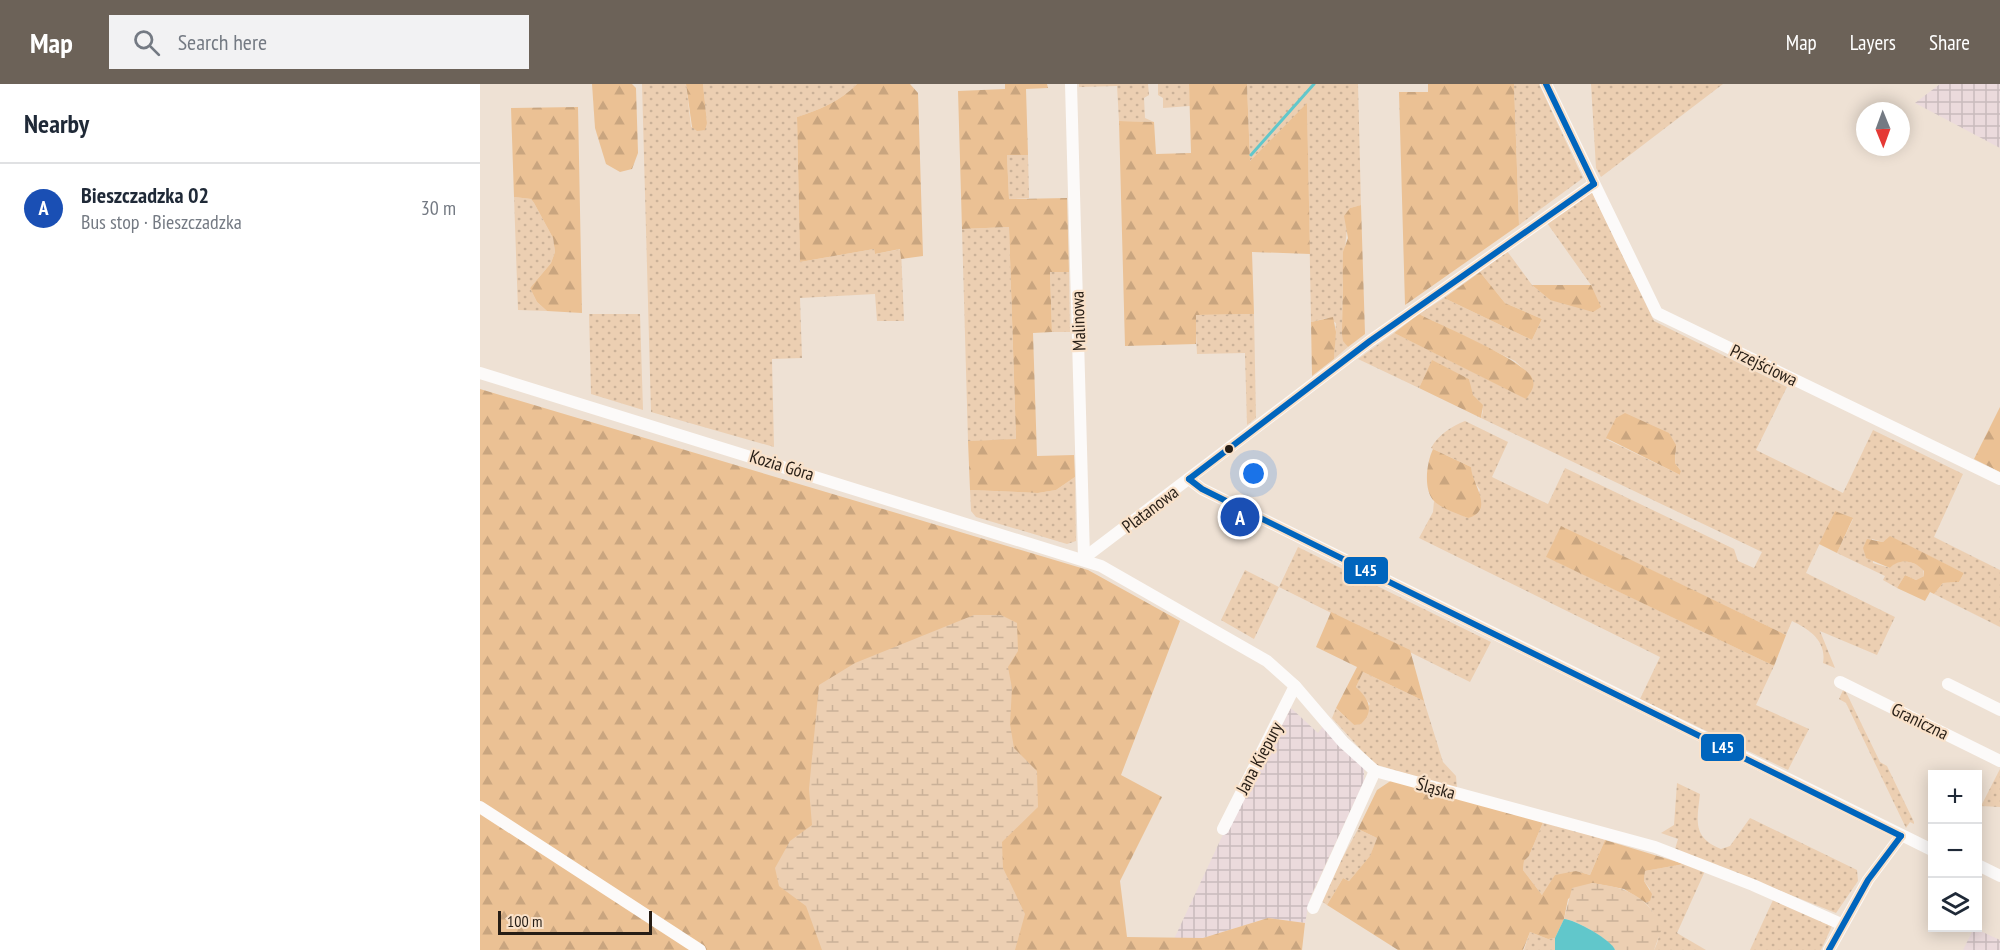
<!DOCTYPE html>
<html lang="en">
<head>
<meta charset="utf-8">
<style>
  :root { --surface:#fff; --page:#f2f2f3; --text:#1f2937; --muted:#747a83; --line:#e0e1e3; --accent:#6c6258 }
  body { margin:0; font-family:"PT Sans Narrow",sans-serif; background:var(--page); color:var(--text) }
  .controls { position:absolute; right:18px; bottom:18px; display:grid; overflow:hidden; border-radius:0px; box-shadow:0 3px 15px #0003 }
  .controls button { width:54px; height:54px; display:grid; place-items:center; padding:0; border:0; border-bottom:2px solid var(--line); background:var(--surface); color:var(--text); font:30px sans-serif }
  .compass { position:absolute; left:1376px; top:18px; width:54px; height:54px; border-radius:50%; background:var(--surface); box-shadow:0 3px 15px #0003; rotate:179deg }
  .scale { position:absolute; left:18px; bottom:15px; width:154px; box-sizing:border-box; padding-left:6px; border:3px solid #261d15; border-top:0; font-size:16px; line-height:21px; white-space:nowrap; color:#261d15; -webkit-text-stroke:4px #f9e1c9; paint-order:stroke }
  .you { position:absolute; left:774px; top:390px; width:21px; height:21px; margin:-15px; border:4px solid #fff; border-radius:50%; background:#1a73e8; box-shadow:0 0 0 9px #1a73e833 }
  .badge { display:grid; place-items:center; width:39px; height:39px; border-radius:50%; background:var(--accent); color:#fff; font-size:20px; font-weight:700 }
  .pin { position:absolute; translate:-50% -50%; border:3px solid #fff; box-shadow:0 2px 6px #0006 }
  .list { margin:0; padding:0; list-style:none }
  h2 { display:flex; justify-content:space-between; align-items:center; height:78px; margin:0; padding:0 24px; font-size:26px }
  h2 small { font-size:20px; font-weight:400; color:var(--muted) }
  .list li { display:grid; grid-template-columns:39px 1fr auto; gap:18px; align-items:center; box-sizing:border-box; height:90px; padding:0 24px; border-top:2px solid var(--line) }
  .list b { display:block; font-size:22px; white-space:nowrap }
  .list p { margin:0; font-size:20px; white-space:nowrap; color:var(--muted) }
  .list em { font-size:20px; font-style:normal; color:var(--muted) }
  .icon { flex:none; width:33px; height:33px; fill:none; stroke:currentColor; stroke-width:2; stroke-linecap:round; stroke-linejoin:round }
  .map { position:relative; flex:none; width:1520px; height:866px; overflow:hidden }
  header { display:flex; align-items:center; gap:36px; box-sizing:border-box; height:84px; padding:0 30px; background:var(--accent); color:#fff }
  header strong { font-size:28px }
  nav { display:flex; gap:33px; margin-inline-start:auto; font-size:21px }
  .search { width:420px; height:54px; background:var(--page); display:flex; align-items:center; gap:15px; box-sizing:border-box; padding:0 21px; border-radius:0px; color:var(--muted); font-size:22px }
  main { display:flex }
  aside { flex:1; background:var(--surface) }
  .map>svg:first-child { display:block }
  .industrial { fill:url(#industrial-grid) }
  .grass { fill:url(#grass-dots); fill-rule:evenodd }
  .forest { fill:url(#forest-firs) }
  .wetland { fill:url(#wetland-marsh) }
  .water { fill:#61c7cb }
  .lines { fill:none; stroke-linecap:round; stroke-linejoin:round }
  .stream { stroke:#61c7cb; stroke-width:3 }
  .minor { stroke:#fcfaf9; stroke-width:12 }
  .bus-1-casing { stroke:#f9e1c9; stroke-width:10 }
  .bus-1 { stroke:#0065bd; stroke-width:6 }
  .bus-dot { fill:#261d15; stroke:#f9e1c9; stroke-width:2 }
  .labels { text-anchor:middle; dominant-baseline:central; stroke-width:4.5; stroke-linejoin:round; paint-order:stroke }
  .street-label { font-size:18px; fill:#261d15; stroke:#f9e1c9 }
  .line-badge { stroke:#f9e1c9; stroke-width:2 }
  .badge-label { font-size:16px; text-anchor:middle; font-weight:bold; fill:#fff }
</style>
</head>
<body>
<header>
<strong>Map</strong>
<div class="search"><svg class="icon" aria-label="search" viewBox="0 0 24 24"><circle cx="10" cy="10" r="6"/><path d="M15 15l6 6"/></svg>Search here</div>
<nav><a>Map</a><a>Layers</a><a>Share</a></nav>
</header>
<main>
<aside>
<h2>Nearby<small></small></h2>
<ul class="list">
<li><span class="badge" style="background:#1a4fb4">A</span><div><b>Bieszczadzka 02</b><p>Bus stop · Bieszczadzka</p></div><em>30 m</em></li>
</ul>
</aside>
<div class="map">
<svg width="1520" height="866" viewBox="0 0 1520 866">
  <defs>
    <pattern id="industrial-grid" width="8" height="8" patternUnits="userSpaceOnUse" patternTransform="scale(1.5)"><rect width="8" height="8" fill="#ebdadc"/><path d="M0 4h8M4 0v8" fill="none" stroke="#c9bbbc"/></pattern>
    <pattern id="grass-dots" width="8" height="8" patternUnits="userSpaceOnUse" patternTransform="scale(1.5)"><rect width="8" height="8" fill="#eccfb2"/><path d="M2 2h.1M6 6h.1" fill="none" stroke="#cab198" stroke-width="1.8" stroke-linecap="round"/></pattern>
    <pattern id="forest-firs" width="22" height="20" patternUnits="userSpaceOnUse" patternTransform="scale(1.5)"><rect width="22" height="20" fill="#ebc194"/><path d="M5 1l3.5 6h-7zM16 11l3.5 6h-7z" fill="#c9a57f"/></pattern>
    <pattern id="wetland-marsh" width="20" height="14" patternUnits="userSpaceOnUse" patternTransform="scale(1.5)"><rect width="20" height="14" fill="#eccfb2"/><path d="M1 5h8M5 5V1M11 12h8M15 12V8" fill="none" stroke="#cab198"/></pattern>
  </defs>
  <rect width="100%" height="100%" fill="#eee1d4"/>
  <g class="industrial">
    <path d="M1460,0h60v64l-85,-45z"/>
    <path d="M811,624l27,25 5,-7 41,41v14l-54,117 -5,25 -37,-5 -65,20 -29,1 60,-128 3,2z"/>
    <path d="M1494,844l26,12v10h-37z"/>
  </g>
  <g class="grass">
    <path d="M162,0h44l5,43 16,-4 -4,-39h154c-16,17 -38,26 -60,33l3,145 74,-13 1,5 26,-5 3,72h-27l-2,-27 -75,4 2,60 -30,1 2,88 -123,-35z"/>
    <path d="M599,0h69l1,11 -5,3 1,20 9,4 -35,-1 -2,-35 -38,1z"/>
    <path d="M678,0h31l1,22 -27,2v-10l-5,-3z"/>
    <path d="M767,0h111l3,121 -11,3c-4,22 -15,124 -2,139l-14,12 2,-36 -9,-5 -16,4 -4,-218 -57,57z"/>
    <path d="M1034,0h25l44,94 -64,47z"/>
    <path d="M1111,0h132l-122,93 -5,-9z"/>
    <path d="M527,71h21l1,43 -20,1z"/>
    <path d="M1112,108l62,129 133,66 -31,63 87,43 30,-63 90,44 -29,63 66,33v57l-66,-33 9,-11 16,-1 5,-9 -74,-36 -7,5 -11,-3 1,24 17,5c9,-11 22,-7 33,0l1,8 -8,4 -11,-5 -8,13 -14,-8 2,-4 -48,-23 16,-34 -18,-8 -29,62 89,44 -18,38 -57,-24 15,37 -12,-5c4,-22 -14,-34 -31,-42l-6,14 -225,-108 -14,30 227,109 -18,39 53,24 -21,41 -148,-71 20,-42 -241,-119 14,-26 1,-11 34,17 12,-28 -9,-13v-10l-40,-19c7,-13 21,-22 34,-27l43,21 -16,35 56,27 17,-36 169,81 4,12 16,7 8,-16 -281,-134c5,-12 -2,-14 -8,-23 -3,-4 -3,-11 -4,-16l-37,-18 -13,27 -61,-29 36,-26 132,65 4,-23 -15,-14 -96,-47 25,-16 88,42 10,-21 -37,-16 -25,-31 27,-21 25,34 18,15 41,-15 -44,-62zM1126,355l70,14 -1,10 6,8 -1,4z"/>
    <path d="M34,113l17,2 3,4 19,35 2,14 -4,11 -21,25 7,14 10,9 -29,-1z"/>
    <path d="M529,143l7,213 -48,1 -6,-212z"/>
    <path d="M570,188h19l1,60h-18z"/>
    <path d="M109,230h51l3,96 -52,-16z"/>
    <path d="M774,230l2,104 -9,7 -2,-72 -48,1 -2,-39z"/>
    <path d="M595,393l1,64 -9,3 -91,-27 -5,-6 -1,-21 68,3 18,-3z"/>
    <path d="M818,463l193,95 -21,40 -191,-95 -25,52 -33,-19 24,-50 34,17z"/>
    <path d="M883,588l61,29 19,61 13,14 1,13 -83,-25 -42,-46 4,-10 18,17 16,-21 -14,-17z"/>
    <path d="M1364,604l36,74 7,4 27,56v2l-4,-2 -4,6 -60,-125 -7,-4z"/>
    <path d="M1520,685v38l-19,-1z"/>
    <path d="M1197,699l23,11c-3,26 -8,44 21,55l9,-3 20,-28 107,52 1,11 -22,32 -161,-64 3,-10 -17,-6 13,-8z"/>
    <path d="M1064,736l61,20 -15,35 -14,-4 -34,24 -19,-25 1,-9 5,-5z"/>
    <path d="M878,745l19,9 -7,19 -21,24 -6,-3 -16,27 -7,-5z"/>
    <path d="M1204,780l21,7 -28,62 29,17h-52c10,-18 4,-32 -8,-47l4,-2v-12l-6,-8 1,-10z"/>
    <path d="M1293,816l59,26 -11,24h-71z"/>
    <path d="M1050,848l18,7 7,-1v12h-31z"/>
  </g>
  <g class="forest">
    <path d="M112,0h40l4,4 2,65 -6,16 -12,3 -14,-8 -11,-36z"/>
    <path d="M206,0h17l4,39 -2,7 -8,1 -5,-4z"/>
    <path d="M377,0h53l8,9 5,163 -22,3 -1,-10 -25,5 -1,-5 -74,13 -3,-145c22,-7 44,-16 60,-33z"/>
    <path d="M525,0h42l1,4 -22,1 2,66h-21l2,44 58,-1 2,74h-19l2,60 -19,1 4,123 37,-1 1,22 -19,13 -18,3 -68,-3 -2,-49 48,-2 -7,-212 -47,2 -4,-138 47,-2z"/>
    <path d="M709,0h58l3,77 57,-58 3,151 -58,-2 2,62 -58,1v29l-71,2 -6,-225 35,1 2,32 35,-1z"/>
    <path d="M948,0h86l5,141 -114,80 -6,-213h29z"/>
    <path d="M98,23l4,206 -35,-2 -10,-9 -7,-14 21,-25 4,-11 -2,-14 -19,-35 -3,-4 -17,-2 -3,-89z"/>
    <path d="M881,121l4,129 -17,13 -5,-6 -1,-7 1,-82 5,-14 -4,-22 6,-8z"/>
    <path d="M1000,188l25,31 37,16 -10,21 -88,-42z"/>
    <path d="M1052,201h59l10,22 -8,5 -43,-12z"/>
    <path d="M939,230c21,11 105,46 113,64 4,8 -1,14 -6,21l-132,-66z"/>
    <path d="M853,233l3,15 -2,27 -22,17 -1,-54z"/>
    <path d="M952,276l37,19 4,16 10,10 -2,13 -62,-30z"/>
    <path d="M0,305l608,181 92,51 -59,154 41,22 -42,84 7,56 76,1 65,-20 37,5 -3,27h-822z"/>
    <path d="M1520,323v65l-26,-13z"/>
    <path d="M1145,329l44,20 7,12 -1,18 6,8 -1,4 -74,-37 10,-20z"/>
    <path d="M953,365l38,18c0,16 25,43 -3,51 -10,-4 -28,-10 -35,-18 -10,-13 -6,-38 0,-51z"/>
    <path d="M1355,427l18,7 -16,35 -18,-9z"/>
    <path d="M1081,442l225,109 -12,31 -228,-109z"/>
    <path d="M1410,452l74,37 -5,9 -16,1 -9,11 -4,-2 -5,9 -28,-13 8,-13 11,5 8,-4v-5c-8,-10 -24,-14 -34,-3l-24,-10 -3,-10 4,-9 16,3z"/>
    <path d="M851,528l79,38 14,51 -61,-29 -7,15c13,12 19,24 5,37l-7,1 -18,-17 21,-41 -41,-20z"/>
    <path d="M912,696l152,40 -15,36 -5,5 -1,9 19,25 13,-20 21,-4 14,4 15,-35 79,24 -39,7 -1,10 8,13 -2,7 -4,2 -22,-14 -32,-6 -24,16 -4,20 -9,19 -7,1 -18,-7 -7,18h-125l-71,-45 16,-27 6,3 21,-25 7,-18 -19,-9 19,-39z"/>
  </g>
  <g class="wetland">
    <path d="M494,531h27l16,8 1,28 -10,16 4,21 -2,36 4,24 23,23 1,36 -36,35 1,26 22,46 -10,36h-193l-16,-44 -27,-20 -4,-18 15,-27 22,-16 -3,-36 10,-104 36,-22z"/>
    <path d="M1112,799c35,5 54,11 70,45l-8,22h-39c-4,-10 -40,-31 -51,-31l8,-31z"/>
  </g>
  <path class="water" d="M1084,835c10,0 48,21 51,31h-60v-12z"/>
  <g class="lines">
    <path class="stream" d="M771,71l63,-71"/>
    <g class="minor">
      <path d="M591,0l13,474"/>
      <path d="M1066,0l111,229 343,166"/>
      <path d="M0,289l621,193 166,95 28,25 48,56 32,29 280,76 98,38 88,39"/>
      <path d="M709,395l13,10 730,361"/>
      <path d="M604,474l286,-217 224,-157"/>
      <path d="M1360,598l160,79"/>
      <path d="M1468,600l52,26"/>
      <path d="M0,723l220,143"/>
      <path d="M743,745l72,-143"/>
      <path d="M1498,781l22,11"/>
      <path d="M833,824l62,-137"/>
      <path d="M1349,866l39,-70 33,-44"/>
    </g>
    <g class="bus-1-casing">
      <g id="bus-1">
        <path d="M1066,0l48,100"/>
        <path d="M709,395l13,10 699,347"/>
        <path d="M709,395l181,-138 224,-157"/>
        <path d="M1349,866l39,-70 33,-44"/>
      </g>
    </g>
    <use href="#bus-1" class="bus-1"/>
  </g>
  <circle class="bus-dot" cx="749" cy="365" r="5"/>
  <g class="labels">
    <g class="street-label">
      <text transform="translate(598 237) rotate(-92)">Malinowa</text>
      <text transform="translate(1284 281) rotate(26)">Przejściowa</text>
      <text transform="translate(302 381) rotate(17)">Kozia Góra</text>
      <text transform="translate(670 425) rotate(-37)">Platanowa</text>
      <text transform="translate(1440 637) rotate(26)">Graniczna</text>
      <text transform="translate(779 674) rotate(-62)">Jana Kiepury</text>
      <text transform="translate(956 704) rotate(15)">Śląska</text>
    </g>
  </g>
  <g class="line-badge">
    <rect x="863" y="472" width="46" height="29" rx="6" fill="#0065bd"/>
    <rect x="1220" y="649" width="45" height="29" rx="6" fill="#0065bd"/>
  </g>
  <g class="badge-label">
    <text x="886" y="492">L45</text>
    <text x="1243" y="669">L45</text>
  </g>
</svg>
<div class="controls">
<button>+</button>
<button>−</button>
<button><svg class="icon" aria-label="layers" viewBox="0 0 24 24"><path d="M12 4l9 5-9 5-9-5zM3 14l9 5 9-5"/></svg></button>
</div>
<svg class="compass" viewBox="-18 -18 36 36"><path d="M0-13l5 13h-10z" fill="#e53935"/><path d="M0 13l5-13h-10z" fill="#747a83"/></svg>
<div class="scale">100 m</div>
<div class="you"></div>
<div class="pin badge" style="left:760px;top:433px;background:#1a4fb4">A</div>
</div>
</main>
</body>
</html>
